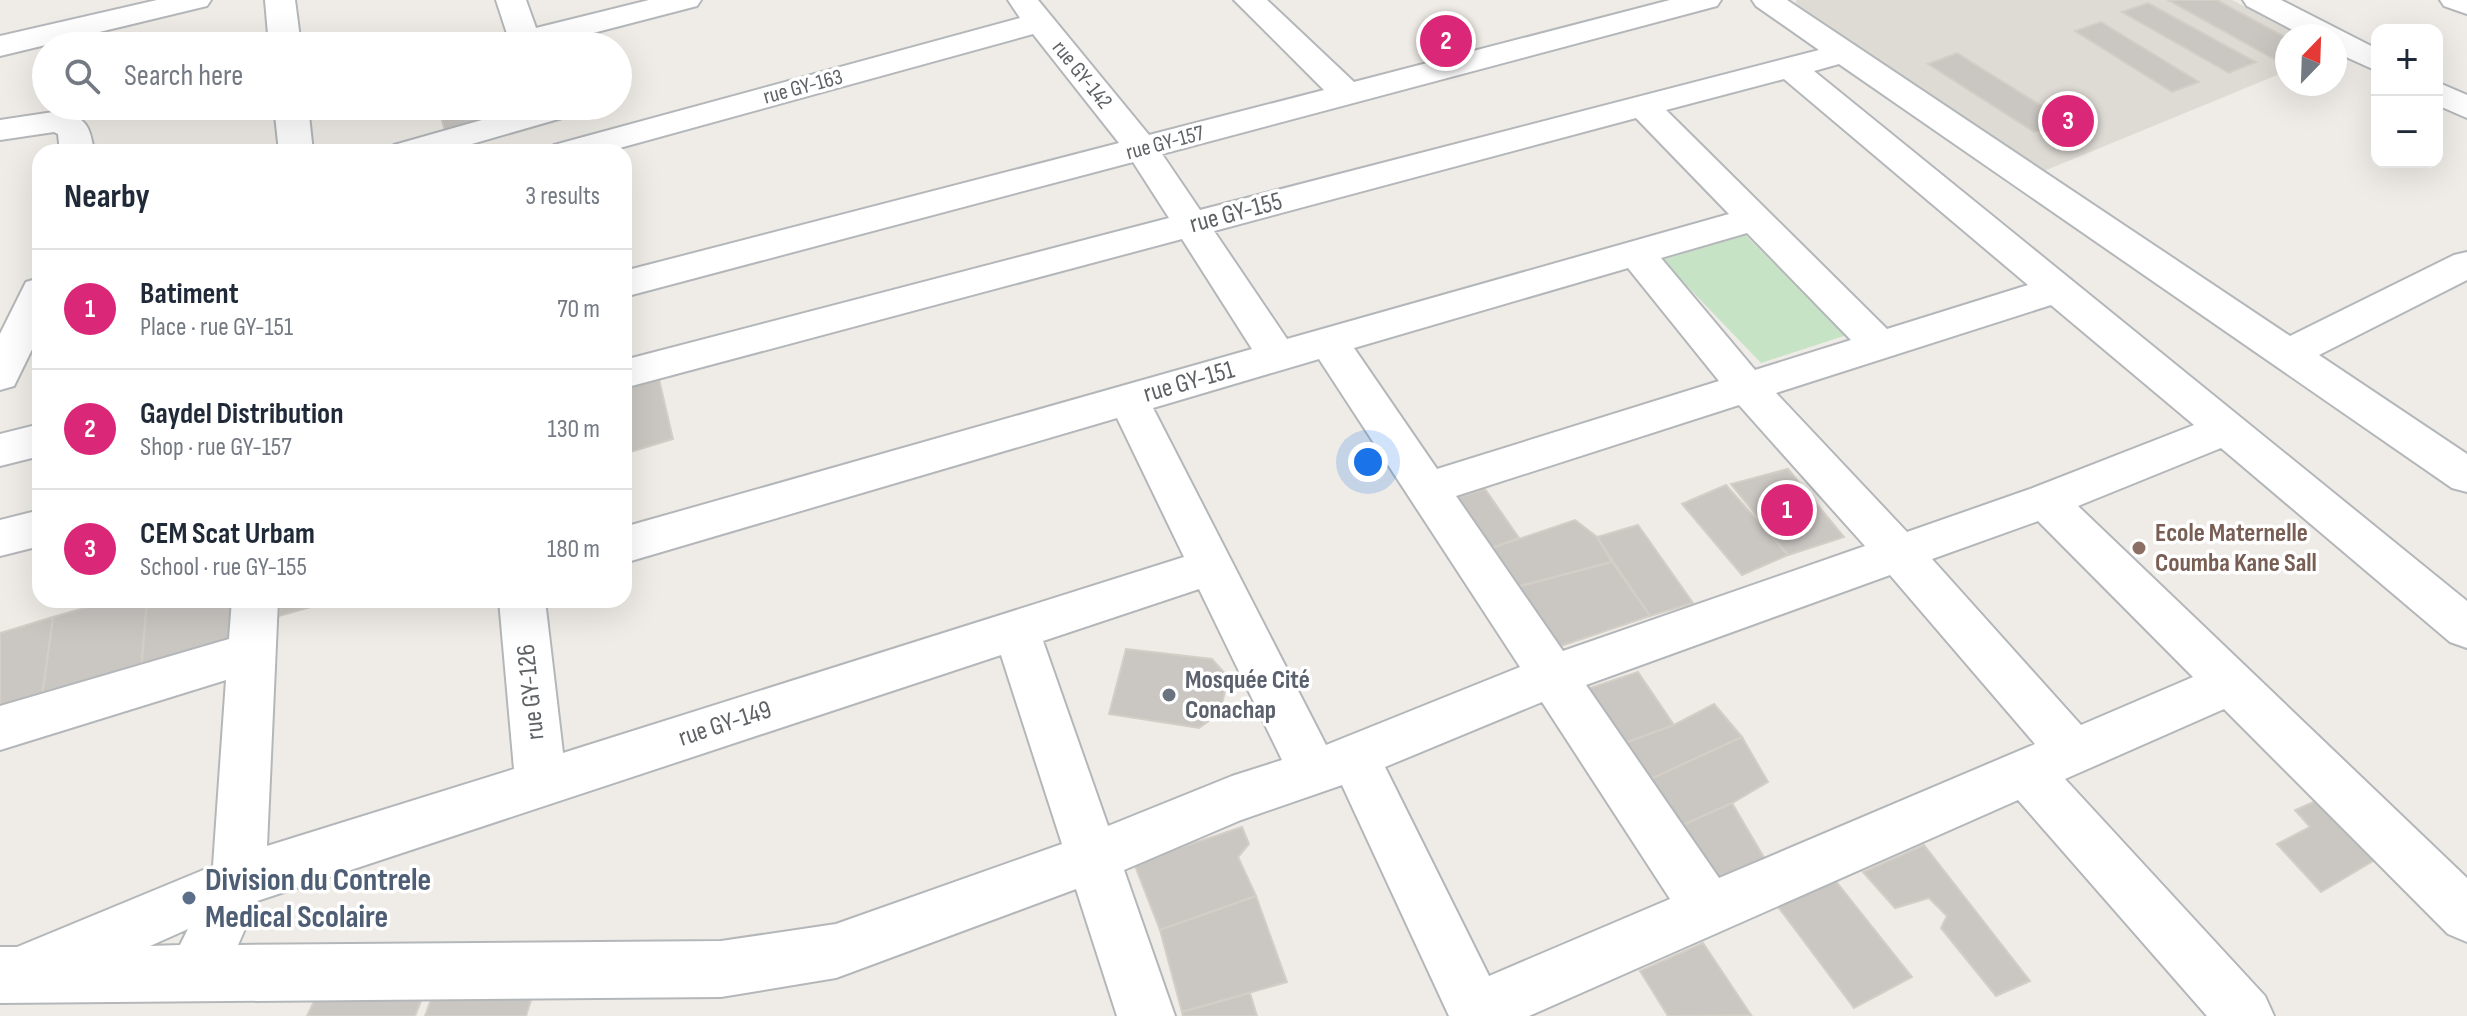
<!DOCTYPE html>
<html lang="en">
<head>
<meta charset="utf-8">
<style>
  :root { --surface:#fff; --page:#f6f6f7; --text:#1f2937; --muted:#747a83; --line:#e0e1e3; --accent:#db2777 }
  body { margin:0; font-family:"Sofia Sans Condensed",sans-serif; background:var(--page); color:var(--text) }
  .controls { position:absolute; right:24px; top:24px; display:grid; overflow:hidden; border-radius:16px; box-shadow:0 8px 32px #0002 }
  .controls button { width:72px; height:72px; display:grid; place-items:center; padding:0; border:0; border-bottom:2px solid var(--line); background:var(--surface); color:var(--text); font:40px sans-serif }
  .compass { position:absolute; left:2275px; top:24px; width:72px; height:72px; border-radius:50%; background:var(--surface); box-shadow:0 8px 32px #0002; rotate:23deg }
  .you { position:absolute; left:1368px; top:462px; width:28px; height:28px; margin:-20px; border:6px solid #fff; border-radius:50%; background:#1a73e8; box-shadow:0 0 0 12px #1a73e833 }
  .badge { display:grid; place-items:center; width:52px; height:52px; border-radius:50%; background:var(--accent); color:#fff; font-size:26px; font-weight:700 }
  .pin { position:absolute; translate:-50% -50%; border:4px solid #fff; box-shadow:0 2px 8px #0006 }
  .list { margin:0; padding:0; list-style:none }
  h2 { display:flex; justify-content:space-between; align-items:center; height:104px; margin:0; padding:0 32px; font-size:34px }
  h2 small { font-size:26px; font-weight:400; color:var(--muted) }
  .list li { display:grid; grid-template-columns:52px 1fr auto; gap:24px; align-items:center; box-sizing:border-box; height:120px; padding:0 32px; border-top:2px solid var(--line) }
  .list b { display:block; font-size:30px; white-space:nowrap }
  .list p { margin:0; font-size:26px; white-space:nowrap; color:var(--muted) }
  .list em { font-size:26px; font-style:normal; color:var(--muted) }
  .icon { flex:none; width:44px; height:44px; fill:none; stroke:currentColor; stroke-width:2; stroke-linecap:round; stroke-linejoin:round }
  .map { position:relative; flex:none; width:2467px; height:1016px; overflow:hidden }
  .search { position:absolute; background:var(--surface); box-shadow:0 8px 32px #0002; left:32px; top:32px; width:600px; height:88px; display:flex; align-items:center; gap:20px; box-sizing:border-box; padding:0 28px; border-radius:44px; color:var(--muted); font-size:30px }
  .panel { position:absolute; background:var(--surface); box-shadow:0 8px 32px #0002; left:32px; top:144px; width:600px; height:464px; border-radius:24px }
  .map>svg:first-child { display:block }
  .education { fill:#dedbd5 }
  .green { fill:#c7e3c6 }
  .building { fill:#cac7c3; stroke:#d3cec6; stroke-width:2 }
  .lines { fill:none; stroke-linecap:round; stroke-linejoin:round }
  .minor-casing { stroke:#b4b7ba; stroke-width:4 }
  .minor { fill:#fff; fill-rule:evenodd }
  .education-dot { fill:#8d6e63; stroke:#fff; stroke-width:3 }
  .worship-dot { fill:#6b7280; stroke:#fff; stroke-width:3 }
  .service-dot { fill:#5c6f8a; stroke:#fff; stroke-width:3 }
  .labels { text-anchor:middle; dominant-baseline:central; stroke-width:7; stroke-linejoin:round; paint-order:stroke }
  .far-street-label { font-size:22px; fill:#5e6265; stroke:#fff }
  .street-label { font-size:26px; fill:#5e6265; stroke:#fff }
  .education-label { font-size:26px; font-weight:bold; fill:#785e54; stroke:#fff; text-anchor:start }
  .worship-label { font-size:26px; font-weight:bold; fill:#5b616d; stroke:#fff; text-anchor:start }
  .near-service-label { font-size:32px; font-weight:bold; fill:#4e5e75; stroke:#fff; text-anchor:start }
</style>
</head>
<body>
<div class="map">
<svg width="2467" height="1016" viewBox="0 0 2467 1016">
  <rect width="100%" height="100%" fill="#efece7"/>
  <path class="education" d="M1796,0h436l70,36h-15v35l-243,100 -248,-167z"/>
  <path class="green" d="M1745,235l102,100 -86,28 -99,-103z"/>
  <g class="building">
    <path d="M2168,0h49l70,38v21l-8,3z"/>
    <path d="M2148,3l108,59 -27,11 -107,-61z"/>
    <path d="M2101,22l98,60 -27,10 -97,-61z"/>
    <path d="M1957,53l107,67 -30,12 -106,-68z"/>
    <path d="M438,106h99l-92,25z"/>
    <path d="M659,379l14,60 -49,15v-66z"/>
    <path d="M1788,469l56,68 -56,18 -57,-71z"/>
    <path d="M1726,485l62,70 -46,20 -60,-71z"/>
    <path d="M1485,489l34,49 -33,12 -33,-51z"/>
    <path d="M1575,520l22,17 15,25 -95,25 -31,-37z"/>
    <path d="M1638,525l55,78 -43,13 -53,-79z"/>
    <path d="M1612,562l38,54 -98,33 -35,-62z"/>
    <path d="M112,600h35l-6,73 -100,30 12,-86z"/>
    <path d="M147,600h93l-3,45 -96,28z"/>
    <path d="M280,600h56l-57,16z"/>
    <path d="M53,617l-12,86 -41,12v-82z"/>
    <path d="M1126,649l86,10 16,18 -8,36 -21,15 -90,-14z"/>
    <path d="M1638,672l36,53 -60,22 -36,-55z"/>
    <path d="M1714,704l28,33 -102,47 -26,-37 60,-22z"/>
    <path d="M1742,737l26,45 -36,21 -56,25 -36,-44z"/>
    <path d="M2332,794l61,55 -72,43 -44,-48 33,-17 -15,-17z"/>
    <path d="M1732,803l37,63 -51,18 -42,-56z"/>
    <path d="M1242,827l7,17 -11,13 18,39 -96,34 -26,-67z"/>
    <path d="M1924,845l106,136 -34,15 -55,-68 6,-12 -18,-18 -34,10 -32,-36z"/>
    <path d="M1831,875l81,102 -58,31 -78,-104z"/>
    <path d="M1256,896l31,86 -105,30 -22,-82z"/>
    <path d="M1703,943l48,72 -83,1 -28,-45z"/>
    <path d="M537,981l-11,35h-101l12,-33z"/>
    <path d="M318,993l105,3 -8,20h-108z"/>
    <path d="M1250,993l7,23h-74l-1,-4z"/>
  </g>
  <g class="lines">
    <g class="minor-casing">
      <g id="minor">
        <path d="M157,0h54l-4,6 -207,50v-20z"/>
        <path d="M265,0h30l6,46h-32z"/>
        <path d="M496,0h30l10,28 113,-28h52l-4,6 -154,40h-32z"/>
        <path d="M1008,0h30l111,135 175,-45 -90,-90h33l87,82 316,-82h51l-4,6 -555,148 38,56 619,-160 -63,-44 -4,-6h35l503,336 164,-81 13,-3v28l-148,75 148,99v38l-15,-4 -613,-424 -25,7 653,530v47l-17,-6 -229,-194 -143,58 389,372v64l-19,-8 -224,-225 -159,70 200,217 9,20h-67l-189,-216 -489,216h-80l-107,-231 -101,35 -117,50 51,146h-58l-41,-127 -240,89 -115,19 -721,6v-56h17l196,-81 13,-186 -226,70v-44l229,-67 3,-39h46l-11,246 247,-77 -15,-169h46l18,153 621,-196 -67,-139 -493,145v-36l628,-178 -70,-110 -558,149v-28l545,-142 -36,-56 -509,135v-26l495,-128 -86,-109 -428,118h-56l5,-7 466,-127zM1784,79l244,206 -141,44 -221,-219zM1636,118l93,96 -442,125 -73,-108zM1747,233l104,107 -96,30 -94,-112zM1628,268l91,113 -282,88 -83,-121zM2051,305l143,120 -164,64 -123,43 -131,-139zM1319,359l201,308 -194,78 -173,-337zM1739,405l126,141 -302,105 -107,-155zM2038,521l155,156 -112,48 -149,-166zM1890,575l145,169 -316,134 -133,-193zM1199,589l83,171 -50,16 -124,50 -65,-185zM1001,655l61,189 -226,80 -115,17 -483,4 19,-44zM1542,702l128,197 -181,77 -104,-209zM188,929l-8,16 -30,1z"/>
        <path d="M2243,0h38l96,49v22l-42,-19v-16h-31l-57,-30z"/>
        <path d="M2440,0h27v14l-23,-8z"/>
        <path d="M2437,82l30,13v23l-30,-13z"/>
        <path d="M274,106h34l5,46h-34z"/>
        <path d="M531,106h32l4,5 -5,7 -118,34h-55l5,-7z"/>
        <path d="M60,111c27,7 30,15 34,41h-34l-2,-18 -4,-2 -54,8v-20z"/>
        <path d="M40,278v55l-26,53 -14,4v-56l26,-52z"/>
        <path d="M40,424v32l-40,10v-32z"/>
        <path d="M40,510v36l-40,10v-36z"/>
      </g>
    </g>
    <use href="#minor" class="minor"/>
  </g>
  <circle class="education-dot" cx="2139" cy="548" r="8"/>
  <circle class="worship-dot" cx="1169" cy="695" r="8"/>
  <circle class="service-dot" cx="189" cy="898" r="8"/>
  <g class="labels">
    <g class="far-street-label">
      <text transform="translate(1082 75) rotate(51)">rue GY-142</text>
      <text transform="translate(803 87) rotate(-15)">rue GY-163</text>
      <text transform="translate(1165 143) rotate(-15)">rue GY-157</text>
    </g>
    <g class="street-label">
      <text transform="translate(1236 213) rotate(-15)">rue GY-155</text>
      <text transform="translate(1189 382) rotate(-16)">rue GY-151</text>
      <text transform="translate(531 692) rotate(-96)">rue GY-126</text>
      <text transform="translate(725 724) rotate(-18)">rue GY-149</text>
    </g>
    <g class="education-label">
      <text x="2155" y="533">Ecole Maternelle<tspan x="2155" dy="30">Coumba Kane Sall</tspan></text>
    </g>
    <g class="worship-label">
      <text x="1185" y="680">Mosquée Cité<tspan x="1185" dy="30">Conachap</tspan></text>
    </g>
    <g class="near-service-label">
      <text x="205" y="880">Division du Contrele<tspan x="205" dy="37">Medical Scolaire</tspan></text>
    </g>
  </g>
</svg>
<div class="controls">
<button>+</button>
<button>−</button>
</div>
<svg class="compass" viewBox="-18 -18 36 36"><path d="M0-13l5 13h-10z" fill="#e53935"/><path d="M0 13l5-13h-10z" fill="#747a83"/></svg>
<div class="you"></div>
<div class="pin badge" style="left:1787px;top:510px">1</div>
<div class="pin badge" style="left:1446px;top:41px">2</div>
<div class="pin badge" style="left:2068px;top:121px">3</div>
<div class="search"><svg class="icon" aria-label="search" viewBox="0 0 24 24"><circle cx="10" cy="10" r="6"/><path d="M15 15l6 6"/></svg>Search here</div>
<section class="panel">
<h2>Nearby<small>3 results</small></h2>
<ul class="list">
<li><span class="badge">1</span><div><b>Batiment</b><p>Place · rue GY-151</p></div><em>70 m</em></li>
<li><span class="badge">2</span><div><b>Gaydel Distribution</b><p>Shop · rue GY-157</p></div><em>130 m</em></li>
<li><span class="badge">3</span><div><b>CEM Scat Urbam</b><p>School · rue GY-155</p></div><em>180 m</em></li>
</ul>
</section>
</div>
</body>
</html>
